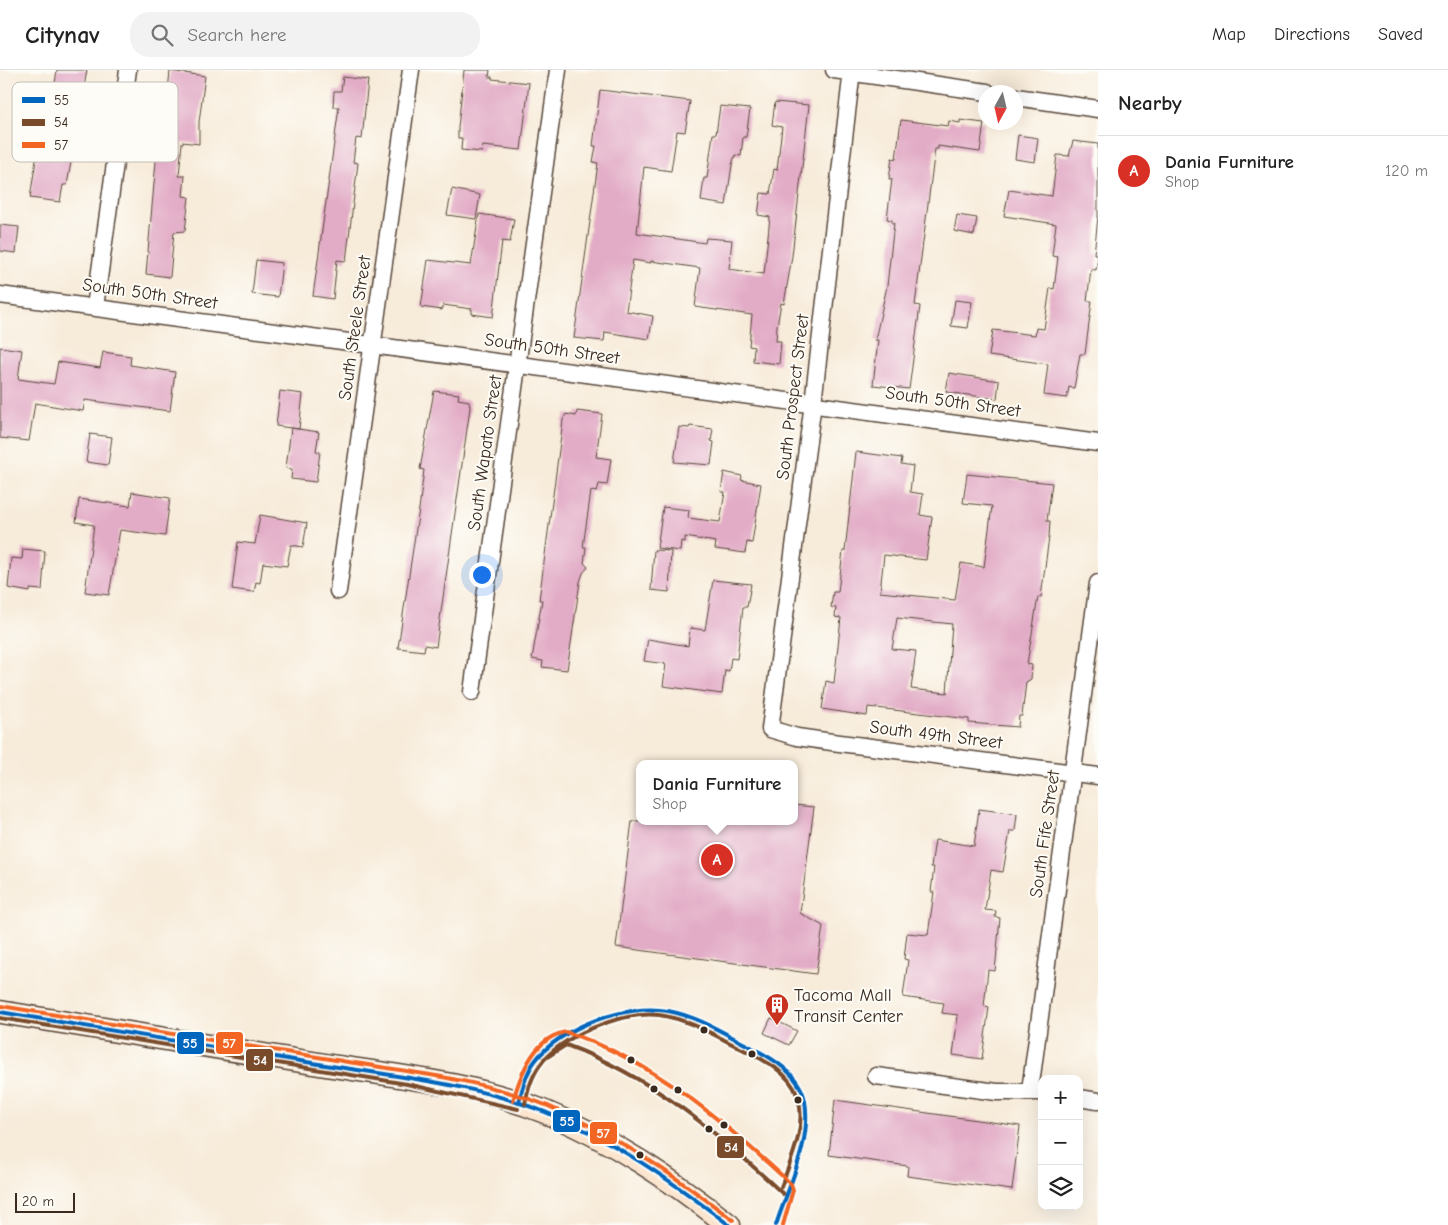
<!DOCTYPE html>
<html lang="en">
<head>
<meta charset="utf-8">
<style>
  :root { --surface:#fff; --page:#f2f2f2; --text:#222; --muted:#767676; --line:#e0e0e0; --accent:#d93025 }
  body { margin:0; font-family:"Comic Neue",sans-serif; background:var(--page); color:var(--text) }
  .controls { position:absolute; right:15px; bottom:15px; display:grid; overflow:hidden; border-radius:10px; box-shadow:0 5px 20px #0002 }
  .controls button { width:45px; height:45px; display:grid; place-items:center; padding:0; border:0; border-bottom:1px solid var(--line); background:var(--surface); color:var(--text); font:25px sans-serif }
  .compass { position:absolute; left:978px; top:15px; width:45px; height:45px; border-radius:50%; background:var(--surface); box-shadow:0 5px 20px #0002; rotate:188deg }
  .scale { position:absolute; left:15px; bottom:12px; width:60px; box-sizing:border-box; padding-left:5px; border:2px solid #3b2a1e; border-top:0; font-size:14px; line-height:18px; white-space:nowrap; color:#3b2a1e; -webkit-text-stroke:4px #fdfcf7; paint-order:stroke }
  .you { position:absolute; left:481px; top:504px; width:18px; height:18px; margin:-12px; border:4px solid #fff; border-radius:50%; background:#1a73e8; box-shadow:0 0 0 8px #1a73e833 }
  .badge { display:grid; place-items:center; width:32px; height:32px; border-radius:50%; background:var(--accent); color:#fff; font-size:16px; font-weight:700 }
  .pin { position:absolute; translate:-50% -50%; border:2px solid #fff; box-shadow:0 1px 5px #0006 }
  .popup { position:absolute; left:636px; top:690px; width:162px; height:65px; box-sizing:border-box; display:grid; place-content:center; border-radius:10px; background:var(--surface); filter:drop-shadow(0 1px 4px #0005); font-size:16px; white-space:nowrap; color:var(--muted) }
  .popup b { font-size:19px; color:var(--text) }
  .popup::after { content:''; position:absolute; left:50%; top:100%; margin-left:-10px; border:10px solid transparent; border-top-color:var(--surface) }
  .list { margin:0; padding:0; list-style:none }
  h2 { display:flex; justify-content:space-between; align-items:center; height:65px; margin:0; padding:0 20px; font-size:21px }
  h2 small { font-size:16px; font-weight:400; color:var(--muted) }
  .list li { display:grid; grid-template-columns:32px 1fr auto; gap:15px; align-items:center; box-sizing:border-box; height:70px; padding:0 20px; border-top:1px solid var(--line) }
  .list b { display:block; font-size:19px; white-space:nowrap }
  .list p { margin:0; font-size:16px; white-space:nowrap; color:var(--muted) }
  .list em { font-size:16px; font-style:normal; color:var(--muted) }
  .icon { flex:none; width:28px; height:28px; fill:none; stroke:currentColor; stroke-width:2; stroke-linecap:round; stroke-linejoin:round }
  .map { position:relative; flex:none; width:1098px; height:1155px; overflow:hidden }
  header { display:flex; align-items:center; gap:30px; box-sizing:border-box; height:70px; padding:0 25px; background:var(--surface); border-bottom:1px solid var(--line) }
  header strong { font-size:24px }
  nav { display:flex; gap:28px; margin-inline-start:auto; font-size:18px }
  .search { width:350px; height:45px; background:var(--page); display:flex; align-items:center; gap:12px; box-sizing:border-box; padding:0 18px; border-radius:20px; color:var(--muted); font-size:19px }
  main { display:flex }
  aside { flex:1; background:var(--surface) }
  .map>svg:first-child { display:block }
  .building { fill:#e2abc6; fill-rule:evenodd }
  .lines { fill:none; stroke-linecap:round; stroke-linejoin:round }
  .minor-casing { stroke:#57473a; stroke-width:19 }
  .secondary-casing { stroke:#57473a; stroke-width:25 }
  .minor { stroke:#fff; stroke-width:16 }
  .secondary { stroke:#fbe5cf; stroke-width:22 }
  .bus-1-casing { stroke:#fdfcf7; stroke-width:8 }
  .bus-2-casing { stroke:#fdfcf7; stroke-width:8 }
  .bus-3-casing { stroke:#fdfcf7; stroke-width:8 }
  .bus-1 { stroke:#0065bd; stroke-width:4 }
  .bus-2 { stroke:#7a4b2a; stroke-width:4 }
  .bus-3 { stroke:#f26522; stroke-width:4 }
  .bus-dot { fill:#3b2a1e; stroke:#fdfcf7; stroke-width:2 }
  .labels { text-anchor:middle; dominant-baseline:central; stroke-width:4; stroke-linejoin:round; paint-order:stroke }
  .street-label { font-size:18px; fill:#3b2a1e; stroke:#fdfcf7 }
  .poi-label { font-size:18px; fill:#3b2a1e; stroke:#fdfcf7; text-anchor:start }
  .key { fill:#fdfcf7; stroke:#c3bdb6; stroke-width:1 }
  .key-label { font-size:14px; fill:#3b2a1e }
  .line-badge { stroke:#fdfcf7; stroke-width:2 }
  .badge-label { font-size:14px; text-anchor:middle; font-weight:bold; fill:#fff }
</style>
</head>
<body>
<header>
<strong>Citynav</strong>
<div class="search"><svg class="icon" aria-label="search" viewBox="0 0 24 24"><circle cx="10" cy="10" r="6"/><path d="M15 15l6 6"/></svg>Search here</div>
<nav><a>Map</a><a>Directions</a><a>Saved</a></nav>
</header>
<main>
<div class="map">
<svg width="1098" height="1155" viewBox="0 0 1098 1155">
  <rect width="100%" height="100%" fill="#fdfcf7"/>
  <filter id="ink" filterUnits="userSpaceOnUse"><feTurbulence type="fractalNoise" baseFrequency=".02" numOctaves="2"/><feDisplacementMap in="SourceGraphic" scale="10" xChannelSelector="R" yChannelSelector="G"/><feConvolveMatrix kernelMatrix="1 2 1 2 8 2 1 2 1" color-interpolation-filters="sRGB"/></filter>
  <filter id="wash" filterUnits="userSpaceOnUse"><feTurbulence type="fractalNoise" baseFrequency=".0096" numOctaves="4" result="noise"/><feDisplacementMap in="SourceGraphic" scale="20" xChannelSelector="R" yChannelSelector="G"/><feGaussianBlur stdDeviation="1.12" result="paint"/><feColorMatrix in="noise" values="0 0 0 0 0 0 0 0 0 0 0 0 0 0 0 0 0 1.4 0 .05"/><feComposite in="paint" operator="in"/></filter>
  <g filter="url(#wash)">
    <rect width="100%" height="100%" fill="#f7ebd9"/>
    <g id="blocks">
      <g class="building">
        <path d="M57,0h30l-20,115h-4l-3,17 -30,-4 9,-57h4l5,-39 4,1z"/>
        <path d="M464,0h26l-1,7h3v2l37,4 -8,67 -38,-4 -1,6 -21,-2 1,-12h-4v-10z"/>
        <path d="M170,1l35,5 -6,46v22l-17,-2 -3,34h6l-2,20 6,1 -4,34 -11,1 -4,45 -24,-3 11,-124h5z"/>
        <path d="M343,7l25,3 -6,59 -6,-1 -3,24 5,1 -12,98 -9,-1 -4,39 -20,-3 26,-189h-6l1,-16h7z"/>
        <path d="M600,20l90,11 -5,31 -8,-1 -6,40 -27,-4 -7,66 68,10 1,-5 26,2 -3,29 35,5 6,-57 -12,-2 3,-22 9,1 4,-25 3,1 5,-43 -10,-2 3,-23 34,3 -17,151 -8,48 -3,-1 -4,23 -1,15h5l-2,23 -26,-3 1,-14 -5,-1 3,-31 -57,-8 5,-39 -49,-7v2l-18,-3 -7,51 27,5 -4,23 -44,-7 -1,9 -30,-3 24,-175 -5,-1 3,-16h-3z"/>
        <path d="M720,36l30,3 -4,28h-3l-2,19 -6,-1 -3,10 -6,40 -25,-4 3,-23h3l6,-44h3z"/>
        <path d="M901,50l47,6 1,-5 11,2v-3l24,3 -4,29 -42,-6v3h-3l-20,156 5,1 -11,83 -36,-4 5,-45h-3l12,-54 7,-63h-2v-3l-5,-1 5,-40h-3l3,-21 4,1z"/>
        <path d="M1018,65l20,3 -3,24 -20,-3z"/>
        <path d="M1073,71l25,3v73l-4,37h4v4l-2,12 -5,-1 -4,32h5l-7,53h-5l-6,34 -5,-1 -2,11 -23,-3 4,-31 -59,-8 4,-26 42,5 1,-7 8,1 6,-41 4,1 4,-32 -6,-1 4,-32 -52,-8 5,-26 43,6 5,-41 12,1z"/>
        <path d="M452,119l28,6 -4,24 -29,-4z"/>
        <path d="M479,144l35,5 -4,23 -8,-1 -9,76 -21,-3v-5l-29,-4 -1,5 -21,-3 7,-47 43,5z"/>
        <path d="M957,145l20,3 -3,17 -20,-4z"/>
        <path d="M0,155l19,2 -3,26 -16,-2z"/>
        <path d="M256,190l26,3 -4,34 -26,-3z"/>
        <path d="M955,230l17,2 -4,26 -17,-2z"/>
        <path d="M0,277l22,3 -4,29 36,5 4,-22 42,6 3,-16 28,4 -1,9 45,7 -5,39 -85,-11 -2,11 -48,-8 -6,38 -29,-3z"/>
        <path d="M949,303l50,8 -2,18 -51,-7z"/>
        <path d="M280,321l23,3 -4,35 -23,-3z"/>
        <path d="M434,321l25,3 -1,5 11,2 1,7 -34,239 -11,-2 -1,6 -26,-3 21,-139 5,-39 -4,-1z"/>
        <path d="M577,341l25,3 -6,43 15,2 -4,26 -8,-1 -2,8 -6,-1 -8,56h3l-2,16 4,4 -5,6 -3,9 -13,88 -25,-3 1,-6 -11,-2 10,-59h-3l24,-180 3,-6 10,2z"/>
        <path d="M690,356l23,3 -2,12 3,1 -3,23 -37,-3 5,-35 10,1z"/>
        <path d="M291,358l28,4 -3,19 4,1 -4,30 -25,-3 1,-10 -6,-1z"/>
        <path d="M90,364l22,3 -4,28 -22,-3z"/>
        <path d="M856,382l46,6 -1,6 12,2 -3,26 13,2 -3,21 12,2 -6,43 -42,-5 -4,37 75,8 6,-37 23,4 8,-61 -29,-3 4,-29 85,9 -5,38h3l-1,16 -8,60h-3l-11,67 5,1 -1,14 -5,3 -4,34h-3l-1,11 -49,-4v-4l-101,-12 -1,9 -45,-7 4,-28 8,2 7,-65 -6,-1 1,-9 -5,-1 2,-15h5l5,-41h2zM897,548l55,6 -5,69 -36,-4 5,-38 -24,-2z"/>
        <path d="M724,402l18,4 -1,4 20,4 -9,59 -5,-1 -2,11 -30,-4 1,-7 -31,-5v5l-4,-1 -1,10 -23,-3 6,-41 26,3 -1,8 32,4 5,-30h-4z"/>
        <path d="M132,422l38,6 -5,38 -45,-6 -11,65 -24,-3 9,-67 -18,-3 3,-23 51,7z"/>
        <path d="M260,445l47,8 -4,24 -12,-2 -4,21 -24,-3 -3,20 -4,-1 -2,10 -22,-3 6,-47 17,2z"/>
        <path d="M23,479l22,2 -3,39 -12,-1v3l-22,-4 3,-30 11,1z"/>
        <path d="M654,480l17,1 -2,41 -18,-2z"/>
        <path d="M713,510l38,4 -4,23h-4l-6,52 -6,-1 -2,13 -4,-1 -3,24 -59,-8 3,-22 -22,-3 4,-22 40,7 2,-18 15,2z"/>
        <path d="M794,735l20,2 -14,106 23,13 -7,48 -200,-27 16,-126h162z"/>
        <path d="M979,739l38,5 -2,17h-5l-7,41 -12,-2 -6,40 11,1 -1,6 5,1 -5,53 -7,-1 -4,36 5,1 -7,52 -29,-4 5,-40 -16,-2 2,-10 -41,-6 5,-37 -4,-1 3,-26 21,2 6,-43h-3l3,-25h-3l4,-27 39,6z"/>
        <path d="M771,948l26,13 -8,14 -25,-12z"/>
        <path d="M835,1030l185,26 -8,64 -105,-14 1,-10 -79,-11z"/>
      </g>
    </g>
  </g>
  <g filter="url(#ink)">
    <use href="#blocks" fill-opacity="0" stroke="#57473a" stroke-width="1"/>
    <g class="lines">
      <g class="minor-casing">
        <g id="minor">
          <path d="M834,0l153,22"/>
          <path d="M852,0l-39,333 -43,326 27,8 35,5 266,34"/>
          <path d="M1016,27l82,12"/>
          <path d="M0,225l1098,148"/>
          <path d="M95,237l33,-237"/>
          <path d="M338,521l73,-521"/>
          <path d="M472,622l86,-622"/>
          <path d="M876,1006l121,16h45"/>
          <path d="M1030,1021l68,-508"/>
          <path d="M1079,1028l19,3"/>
        </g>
      </g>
      <g class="secondary-casing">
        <path id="secondary" d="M0,942c108,18 217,35 325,53 73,11 151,19 220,47 68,28 127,68 184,113"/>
      </g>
      <use href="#minor" class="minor"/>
      <use href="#secondary" class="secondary"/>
      <g class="bus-1-casing">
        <g id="bus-1">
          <path d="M0,942c108,18 217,36 325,53 74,12 149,19 220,47 67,27 127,69 184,113"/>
          <path d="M519,1033c3,-15 7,-30 16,-42 25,-34 92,-58 133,-50 28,5 54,21 79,34 23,12 53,28 58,56 7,41 -17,86 -29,124"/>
        </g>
      </g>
      <g class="bus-2-casing">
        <g id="bus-2">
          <path d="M0,948l407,66 111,25"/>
          <path d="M544,989l22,-14c85,31 151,87 217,149"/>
          <path d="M525,1034c3,-13 6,-27 15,-39 20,-29 83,-54 119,-50 29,4 55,20 81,33 20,10 49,23 57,47 11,30 -6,64 -16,92"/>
        </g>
      </g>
      <g class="bus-3-casing">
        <g id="bus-3">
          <path d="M1,936c108,18 215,35 323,52 75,13 152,19 224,48 67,28 127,70 185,114"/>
          <path d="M513,1031c7,-26 22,-64 53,-69 89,29 158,90 225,152l2,6 -10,35"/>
        </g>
      </g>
      <use href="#bus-1" class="bus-1"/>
      <use href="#bus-2" class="bus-2"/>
      <use href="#bus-3" class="bus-3"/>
    </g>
  </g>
  <defs>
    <g id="building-pin" transform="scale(1.25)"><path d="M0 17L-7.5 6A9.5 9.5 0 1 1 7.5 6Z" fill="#c8321e" stroke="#fdfcf7"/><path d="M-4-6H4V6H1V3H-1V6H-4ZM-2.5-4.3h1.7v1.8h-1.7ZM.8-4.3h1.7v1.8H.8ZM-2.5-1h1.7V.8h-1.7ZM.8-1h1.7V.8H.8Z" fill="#fff"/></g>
  </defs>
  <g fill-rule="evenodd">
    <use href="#building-pin" x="777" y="935"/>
  </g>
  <g class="bus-dot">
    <circle cx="704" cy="960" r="4.5"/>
    <circle cx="752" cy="984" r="4.5"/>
    <circle cx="631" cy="990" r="4.5"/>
    <circle cx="654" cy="1019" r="4.5"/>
    <circle cx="678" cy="1020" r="4.5"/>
    <circle cx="798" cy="1030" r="4.5"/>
    <circle cx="724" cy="1055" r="4.5"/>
    <circle cx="709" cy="1059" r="4.5"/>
    <circle cx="640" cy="1085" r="4.5"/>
  </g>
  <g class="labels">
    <g class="street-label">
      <text transform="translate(150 224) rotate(8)">South 50th Street</text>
      <text transform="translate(355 258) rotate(-82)">South Steele Street</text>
      <text transform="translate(552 279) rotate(8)">South 50th Street</text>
      <text transform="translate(793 327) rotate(-83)">South Prospect Street</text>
      <text transform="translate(953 332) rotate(8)">South 50th Street</text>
      <text transform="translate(485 383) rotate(-82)">South Wapato Street</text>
      <text transform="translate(936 665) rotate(7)">South 49th Street</text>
      <text transform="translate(1045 764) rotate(-82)">South Fife Street</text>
    </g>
    <g class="poi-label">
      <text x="794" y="925">Tacoma Mall<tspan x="794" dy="21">Transit Center</tspan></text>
    </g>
  </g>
  <rect x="12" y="12" width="166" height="80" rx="8" class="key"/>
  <rect x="22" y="27" width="23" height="6" fill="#0065bd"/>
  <rect x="22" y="49" width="23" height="7" fill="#7a4b2a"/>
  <rect x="22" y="72" width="23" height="6" fill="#f26522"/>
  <g class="key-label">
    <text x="54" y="35">55</text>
    <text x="54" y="57">54</text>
    <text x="54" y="80">57</text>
  </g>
  <g class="line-badge">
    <rect x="215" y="961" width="29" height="24" rx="5" fill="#f26522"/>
    <rect x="176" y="961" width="29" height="24" rx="5" fill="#0065bd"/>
    <rect x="245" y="978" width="29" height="24" rx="5" fill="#7a4b2a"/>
    <rect x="552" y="1039" width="29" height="24" rx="5" fill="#0065bd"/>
    <rect x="589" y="1051" width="29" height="24" rx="5" fill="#f26522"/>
    <rect x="716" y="1065" width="29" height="24" rx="5" fill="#7a4b2a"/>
  </g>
  <g class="badge-label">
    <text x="229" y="978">57</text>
    <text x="190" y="978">55</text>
    <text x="260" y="995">54</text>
    <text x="567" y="1056">55</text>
    <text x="603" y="1068">57</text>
    <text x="731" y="1082">54</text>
  </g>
</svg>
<div class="controls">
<button>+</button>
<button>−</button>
<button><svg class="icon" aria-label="layers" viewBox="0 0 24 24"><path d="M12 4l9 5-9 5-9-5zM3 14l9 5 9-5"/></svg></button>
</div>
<svg class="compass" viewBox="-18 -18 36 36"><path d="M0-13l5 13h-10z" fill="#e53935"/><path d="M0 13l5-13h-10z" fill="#767676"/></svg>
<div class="scale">20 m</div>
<div class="you"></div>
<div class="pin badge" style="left:717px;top:790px">A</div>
<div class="popup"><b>Dania Furniture</b>Shop</div>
</div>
<aside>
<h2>Nearby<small></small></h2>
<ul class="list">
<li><span class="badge">A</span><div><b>Dania Furniture</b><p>Shop</p></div><em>120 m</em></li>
</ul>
</aside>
</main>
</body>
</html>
